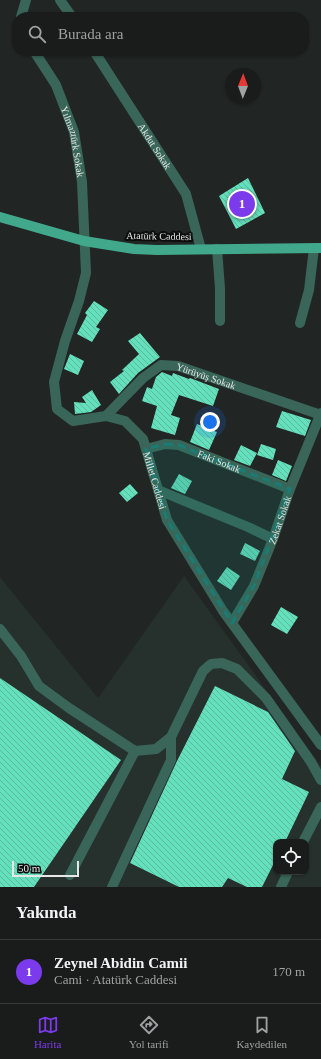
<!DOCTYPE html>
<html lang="tr">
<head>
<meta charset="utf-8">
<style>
  :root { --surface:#191c1a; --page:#222523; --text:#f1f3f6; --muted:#9fa1a2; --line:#373a39; --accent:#7c3aed }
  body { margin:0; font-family:"Times New Roman",serif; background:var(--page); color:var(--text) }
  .controls { position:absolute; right:12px; bottom:12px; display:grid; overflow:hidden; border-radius:8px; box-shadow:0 1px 3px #0004 }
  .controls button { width:36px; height:36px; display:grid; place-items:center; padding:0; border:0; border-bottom:1px solid var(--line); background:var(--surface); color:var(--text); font:20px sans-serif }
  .compass { position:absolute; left:225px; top:68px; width:36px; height:36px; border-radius:50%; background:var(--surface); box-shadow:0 1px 3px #0004; rotate:1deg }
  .scale { position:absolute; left:12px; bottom:10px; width:67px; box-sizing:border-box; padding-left:4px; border:2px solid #e6e8e8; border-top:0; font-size:11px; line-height:14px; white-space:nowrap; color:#e6e8e8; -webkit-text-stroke:3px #0c0d0d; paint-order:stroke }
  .you { position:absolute; left:210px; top:422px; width:14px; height:14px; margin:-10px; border:3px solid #fff; border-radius:50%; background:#1a73e8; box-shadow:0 0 0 6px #1a73e833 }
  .badge { display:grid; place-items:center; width:26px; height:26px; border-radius:50%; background:var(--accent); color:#fff; font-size:13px; font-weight:700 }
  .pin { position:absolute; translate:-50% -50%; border:2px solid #fff; box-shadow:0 1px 4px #0006 }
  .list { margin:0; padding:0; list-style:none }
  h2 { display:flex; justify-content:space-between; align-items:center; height:52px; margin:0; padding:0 16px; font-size:17px }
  h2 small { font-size:13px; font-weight:400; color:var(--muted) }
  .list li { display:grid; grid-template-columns:26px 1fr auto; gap:12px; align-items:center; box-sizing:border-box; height:64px; padding:0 16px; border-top:1px solid var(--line) }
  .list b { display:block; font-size:15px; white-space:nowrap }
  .list p { margin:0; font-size:13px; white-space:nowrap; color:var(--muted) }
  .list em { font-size:13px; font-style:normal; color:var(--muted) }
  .icon { flex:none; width:22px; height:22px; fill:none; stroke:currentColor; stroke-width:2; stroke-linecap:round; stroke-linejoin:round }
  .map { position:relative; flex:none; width:321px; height:887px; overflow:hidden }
  .search { position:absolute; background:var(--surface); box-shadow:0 1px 3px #0004; left:12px; right:12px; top:12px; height:44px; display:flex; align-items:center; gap:10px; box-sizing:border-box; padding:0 14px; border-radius:16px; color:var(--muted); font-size:15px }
  .sheet { height:116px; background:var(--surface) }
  nav { display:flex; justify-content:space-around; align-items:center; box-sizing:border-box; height:56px; border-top:1px solid var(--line); background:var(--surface); font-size:11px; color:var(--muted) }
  nav a { display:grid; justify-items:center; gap:2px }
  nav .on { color:var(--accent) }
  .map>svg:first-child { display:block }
  .built { fill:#26302d; fill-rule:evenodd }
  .building { fill:url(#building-back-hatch) }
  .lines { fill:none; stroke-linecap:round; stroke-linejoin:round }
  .minor { stroke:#396658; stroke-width:10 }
  .major { stroke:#42a88b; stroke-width:10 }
  .marked { fill:#1a7c74; fill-opacity:0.2; stroke:#1a7c74; stroke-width:3; stroke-dasharray:8 5; stroke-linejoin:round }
  .labels { text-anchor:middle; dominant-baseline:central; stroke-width:4; stroke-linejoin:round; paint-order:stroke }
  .street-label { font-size:10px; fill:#e6e8e8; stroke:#0c0d0d }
</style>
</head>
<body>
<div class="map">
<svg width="321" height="887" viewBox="0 0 321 887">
  <defs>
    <pattern id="building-back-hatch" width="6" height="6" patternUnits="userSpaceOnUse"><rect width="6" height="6" fill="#64e0bc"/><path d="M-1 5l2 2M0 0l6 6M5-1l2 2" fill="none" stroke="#5cba9e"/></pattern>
  </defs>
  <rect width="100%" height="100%" fill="#212523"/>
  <path class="built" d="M184,576l137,190v121h-321v-310l98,121zM276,842h30v30h-30z"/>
  <g class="building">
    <path d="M248,178l17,35 -29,16 -17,-33z"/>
    <path d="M94,301l14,9 -12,17 4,2 -8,13 -15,-8 10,-19 -2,-2z"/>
    <path d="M140,333l20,24 -22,16 -19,21 -9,-12 14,-11 -2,-1 17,-16 -11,-13z"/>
    <path d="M70,354l14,7 -6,14 -14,-6z"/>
    <path d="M162,372l10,4 1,-3 16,6 1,-1 29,11 -6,17 -34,-11 -8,20 9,3 -5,17 -24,-7 6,-22 -15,-5 5,-14 5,2 4,-12z"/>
    <path d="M92,390l9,15 -10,7 -16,2 -1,-12 12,1 -4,-6z"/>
    <path d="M282,411l29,9 -6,16 -29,-9z"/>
    <path d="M197,424l20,8 -8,18 -19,-8z"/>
    <path d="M261,444l15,5 -3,11 -16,-5z"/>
    <path d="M241,445l16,8 -7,13 -16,-6z"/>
    <path d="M278,460l14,6 -6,15 -14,-6z"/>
    <path d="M179,474l13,7 -7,13 -14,-6z"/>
    <path d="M130,484l8,9 -11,9 -8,-9z"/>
    <path d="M245,543l15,8 -5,10 -15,-7z"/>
    <path d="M227,567l13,9 -9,14 -14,-9z"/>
    <path d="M281,607l17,10 -11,17 -16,-9z"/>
    <path d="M0,678l121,82 -87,127h-34z"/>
    <path d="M215,686l53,26 27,39 -13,28 27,13 -24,50h-9v17l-14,28h-15l-19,-9 -6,9h-43l-49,-24 47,-102z"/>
  </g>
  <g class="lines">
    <g class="minor">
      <path d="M60,0l12,17"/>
      <path d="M21,17l5,-17"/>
      <path id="s1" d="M34,51l22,34 18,47 8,50 4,91 -7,28 -14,40 -11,41 3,27 16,12 33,-5 19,5 18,18 24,81 56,91 98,134"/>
      <path id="s2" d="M94,51l92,143 15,55"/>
      <path d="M217,249l3,39v33"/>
      <path d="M300,323l9,-33 5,-42"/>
      <path id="s3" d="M106,416l37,-38 18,-13 17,1 143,49"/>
      <path id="s4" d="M146,449l19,-5 14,1 111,44"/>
      <path d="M158,490l90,37 25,12"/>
      <path id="s5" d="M232,623l22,-37 19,-47 17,-50 31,-76"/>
      <path d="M0,629l21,27 18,30 30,22 66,43 21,-2 15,-12 32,-66 8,-7 11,-1 15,6 29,29 45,64 10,18"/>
      <path d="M303,842l18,-35"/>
      <path d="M70,875l65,-124"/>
      <path d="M112,887l59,-127v-23"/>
      <path d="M281,887l7,-15"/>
    </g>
    <path class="major" d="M0,217l84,24 50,8 23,1 164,-2"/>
  </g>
  <path class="marked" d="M165,444l14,1 111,44 -36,97 -22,37 -65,-103 -21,-71z"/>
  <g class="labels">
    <g class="street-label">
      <text stroke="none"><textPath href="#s1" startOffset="100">Yılmaztürk Sokak</textPath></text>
      <text stroke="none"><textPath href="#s2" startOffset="113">Akdut Sokak</textPath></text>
      <text transform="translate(159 236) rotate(1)">Atatürk Caddesi</text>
      <text stroke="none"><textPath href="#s3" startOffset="122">Yürüyüş Sokak</textPath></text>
      <text stroke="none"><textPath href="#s4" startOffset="77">Faki Sokak</textPath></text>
      <text stroke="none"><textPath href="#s1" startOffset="515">Millet Caddesi</textPath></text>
      <text stroke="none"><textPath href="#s5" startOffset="114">Zekat Sokak</textPath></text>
    </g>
  </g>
</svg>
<div class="controls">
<button><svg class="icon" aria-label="locate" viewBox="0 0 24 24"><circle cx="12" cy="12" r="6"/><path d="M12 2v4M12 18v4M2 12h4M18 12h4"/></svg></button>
</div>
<svg class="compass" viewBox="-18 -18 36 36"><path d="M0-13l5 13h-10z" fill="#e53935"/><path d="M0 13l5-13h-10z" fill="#9fa1a2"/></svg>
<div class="scale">50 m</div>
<div class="you"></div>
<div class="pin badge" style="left:242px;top:204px">1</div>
<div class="search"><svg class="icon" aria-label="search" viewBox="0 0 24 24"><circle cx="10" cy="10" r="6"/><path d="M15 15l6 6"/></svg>Burada ara</div>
</div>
<section class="sheet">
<h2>Yakında<small></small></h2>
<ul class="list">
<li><span class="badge">1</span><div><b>Zeynel Abidin Camii</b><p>Cami · Atatürk Caddesi</p></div><em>170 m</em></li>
</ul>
</section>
<nav>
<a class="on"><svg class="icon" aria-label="map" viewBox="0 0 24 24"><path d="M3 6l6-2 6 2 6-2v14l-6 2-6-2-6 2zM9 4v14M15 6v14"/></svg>Harita</a>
<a><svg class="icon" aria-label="directions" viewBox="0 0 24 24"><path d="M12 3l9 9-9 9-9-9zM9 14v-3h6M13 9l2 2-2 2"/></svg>Yol tarifi</a>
<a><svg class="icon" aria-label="saved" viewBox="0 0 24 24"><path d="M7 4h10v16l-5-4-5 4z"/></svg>Kaydedilen</a>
</nav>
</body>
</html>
